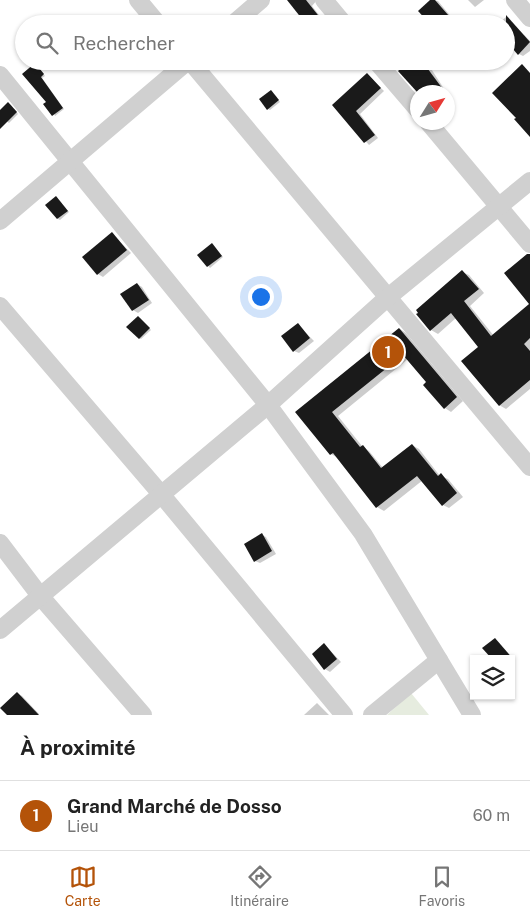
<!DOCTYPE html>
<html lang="fr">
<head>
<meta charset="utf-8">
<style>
  :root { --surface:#fff; --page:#f6f6f6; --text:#222; --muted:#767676; --line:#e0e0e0; --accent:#b45309 }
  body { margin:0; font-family:"Public Sans",sans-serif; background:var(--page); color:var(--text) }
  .controls { position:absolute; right:15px; bottom:15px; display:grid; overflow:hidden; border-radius:0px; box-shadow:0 1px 4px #0004 }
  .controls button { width:45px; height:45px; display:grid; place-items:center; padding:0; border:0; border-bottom:1px solid var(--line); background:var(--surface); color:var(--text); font:25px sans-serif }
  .compass { position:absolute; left:410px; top:85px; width:45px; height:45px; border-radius:50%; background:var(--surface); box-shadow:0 1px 4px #0004; rotate:53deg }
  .you { position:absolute; left:260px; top:296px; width:18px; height:18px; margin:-12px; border:4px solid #fff; border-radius:50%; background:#1a73e8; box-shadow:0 0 0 8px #1a73e833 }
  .badge { display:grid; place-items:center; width:32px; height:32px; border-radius:50%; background:var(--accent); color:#fff; font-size:16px; font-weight:700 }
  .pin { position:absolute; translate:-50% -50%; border:2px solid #fff; box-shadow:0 1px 5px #0006 }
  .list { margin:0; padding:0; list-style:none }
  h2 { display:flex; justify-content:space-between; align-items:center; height:65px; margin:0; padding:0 20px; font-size:21px }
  h2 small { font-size:16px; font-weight:400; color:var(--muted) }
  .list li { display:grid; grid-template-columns:32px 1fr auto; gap:15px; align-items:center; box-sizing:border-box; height:70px; padding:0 20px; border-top:1px solid var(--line) }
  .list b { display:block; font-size:19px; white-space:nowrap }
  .list p { margin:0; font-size:16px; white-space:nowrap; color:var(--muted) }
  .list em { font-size:16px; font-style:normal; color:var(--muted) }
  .icon { flex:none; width:28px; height:28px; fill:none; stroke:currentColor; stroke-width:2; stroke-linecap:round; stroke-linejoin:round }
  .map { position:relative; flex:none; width:530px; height:715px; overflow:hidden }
  .search { position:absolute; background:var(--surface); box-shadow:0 1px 4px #0004; left:15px; right:15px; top:15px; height:55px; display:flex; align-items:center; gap:12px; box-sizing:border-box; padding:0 18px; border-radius:28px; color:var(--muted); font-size:19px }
  .sheet { height:135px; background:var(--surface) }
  nav { display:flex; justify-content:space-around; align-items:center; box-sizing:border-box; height:70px; border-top:1px solid var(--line); background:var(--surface); font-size:14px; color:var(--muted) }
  nav a { display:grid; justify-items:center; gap:2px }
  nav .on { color:var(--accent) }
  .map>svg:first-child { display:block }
  .green { fill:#e6ecdf }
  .shadow { fill:#0003 }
  .building { fill:#1a1a1a }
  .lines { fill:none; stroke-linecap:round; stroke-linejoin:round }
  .minor { stroke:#d0d0d0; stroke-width:18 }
</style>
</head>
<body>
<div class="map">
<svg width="530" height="715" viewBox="0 0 530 715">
  <rect width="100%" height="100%" fill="#fff"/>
  <path class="green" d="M411,693l18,22h-42z"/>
  <g class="shadow">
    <path d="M293,0h24l-5,6 14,18h-18z"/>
    <path d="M432,0l6,1 19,23h-26z"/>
    <path d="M468,0h16l-9,7z"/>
    <path d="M506,17l24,24v10l-7,5 -4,-2 -13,-30h-8z"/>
    <path d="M411,61h28l-9,6 16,25h-27l-19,-21z"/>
    <path d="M37,66l8,10 -3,2 22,31 -9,7z"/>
    <path d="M367,75l17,16 -24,23 18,24 -9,7 -35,-40z"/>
    <path d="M271,91l9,11 -10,8 -2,-1z"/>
    <path d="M10,104l8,10 -9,9 -9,-7v-4z"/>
    <path d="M57,198l12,14 -9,8 -2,-1z"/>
    <path d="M112,234l19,19 -28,24 -5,-3z"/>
    <path d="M214,246l9,11 -13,11 -11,-12z"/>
    <path d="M462,272l7,3 15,18 -14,13 24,30 36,-32v85l-24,20 -7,-4 -19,-58 -24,-29 -18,16 -7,-4z"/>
    <path d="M137,284l5,3 10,16 -14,10 -5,-3z"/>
    <path d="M140,318l11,12 -10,9 -2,-1z"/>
    <path d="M298,325l16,16 -15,12 -5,-2z"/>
    <path d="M400,329l6,4 57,68 -12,11 -6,-4 -17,-26 -20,-23 -70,57 24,30 7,5 14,17 29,-23 7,4 21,27 8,3 15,18 -14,11 -6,-3 -20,-25 -39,31 -7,-4 -39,-49 -7,-4 -34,-42z"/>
    <path d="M262,535l4,2 10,17 -16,9 -5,-2z"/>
    <path d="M495,639l20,21 -4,4v-5z"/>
    <path d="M325,645l16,17 -11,10 -5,-3z"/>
    <path d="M17,693l5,3 17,18 -30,1z"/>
    <path d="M317,703l12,12h-25z"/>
  </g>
  <g class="building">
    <path d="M287,0h19l19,24h-19z"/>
    <path d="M430,0h5l21,24h-26l-12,-13z"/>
    <path d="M506,15l24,27 -12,13 -12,-14z"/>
    <path d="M409,61h13l23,31h-28l-19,-21z"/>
    <path d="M35,63l9,11 -3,3 22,31 -11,8 -9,-12 3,-2 -24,-28z"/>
    <path d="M522,64l8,9v64l-16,-18 2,-1 -24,-25z"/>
    <path d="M367,73l14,15 -25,23 19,24 -11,8 -32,-38z"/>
    <path d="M271,90l8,10 -12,10 -8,-11z"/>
    <path d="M8,102l9,10 -17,17v-19z"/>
    <path d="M56,196l12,15 -11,8 -12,-14z"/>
    <path d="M112,232l15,18 -30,25 -15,-18z"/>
    <path d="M212,243l10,13 -15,11 -10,-12z"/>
    <path d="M527,254h3v84l-6,6 6,7v29l-31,26 -38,-45 17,-14 -27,-34 -21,18 -14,-17 2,-1 -2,-3 46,-40 17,19 -15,12 27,35 38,-32 -25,-31z"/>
    <path d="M137,283l12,17 -17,11 -12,-17z"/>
    <path d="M138,316l12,12 -11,11 -13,-12z"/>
    <path d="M298,323l12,15 -17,14 -12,-16z"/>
    <path d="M399,328l58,69 -13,12 -21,-24 3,-3 -23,-27 -71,57 28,35 3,-2 18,23 31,-24 26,32 3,-3 16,20 -15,13 -25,-30 -41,32 -43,-55 -3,2 -35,-43z"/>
    <path d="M262,533l10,18 -18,11 -10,-18z"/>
    <path d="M495,638l18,21h-21l-10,-11z"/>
    <path d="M324,643l13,16 -13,11 -12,-16z"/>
    <path d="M17,692l22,23h-32l-7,-7z"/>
  </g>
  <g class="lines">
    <g class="minor">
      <path d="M138,0l20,24"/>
      <path d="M324,0l20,24"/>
      <path d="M515,0l15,18"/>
      <path d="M233,24l28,-24"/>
      <path d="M190,61l340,406"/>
      <path d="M376,61l42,49"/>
      <path d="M0,75l268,330 95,129 109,181"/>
      <path d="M428,122l102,122"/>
      <path d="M0,221l188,-160"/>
      <path d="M0,306l161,188 183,221"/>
      <path d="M0,543l41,54 102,118"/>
      <path d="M0,630l268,-225 119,-107 143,-117"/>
      <path d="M372,715l67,-55"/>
    </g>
  </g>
</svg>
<div class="controls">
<button><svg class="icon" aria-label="layers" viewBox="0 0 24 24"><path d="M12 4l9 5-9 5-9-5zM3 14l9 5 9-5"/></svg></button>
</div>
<svg class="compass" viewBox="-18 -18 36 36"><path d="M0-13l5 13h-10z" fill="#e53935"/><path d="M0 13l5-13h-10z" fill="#767676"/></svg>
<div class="you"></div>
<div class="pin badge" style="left:388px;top:352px">1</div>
<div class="search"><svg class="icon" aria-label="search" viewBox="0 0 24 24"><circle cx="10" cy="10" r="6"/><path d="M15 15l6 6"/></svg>Rechercher</div>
</div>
<section class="sheet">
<h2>À proximité<small></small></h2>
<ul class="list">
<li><span class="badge">1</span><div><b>Grand Marché de Dosso</b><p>Lieu</p></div><em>60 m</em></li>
</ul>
</section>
<nav>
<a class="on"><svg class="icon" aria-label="map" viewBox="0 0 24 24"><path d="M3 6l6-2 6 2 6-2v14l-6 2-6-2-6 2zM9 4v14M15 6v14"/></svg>Carte</a>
<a><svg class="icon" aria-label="directions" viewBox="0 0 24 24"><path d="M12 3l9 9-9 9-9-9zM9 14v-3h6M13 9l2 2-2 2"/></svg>Itinéraire</a>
<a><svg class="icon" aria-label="saved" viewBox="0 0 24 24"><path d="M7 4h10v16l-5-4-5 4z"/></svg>Favoris</a>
</nav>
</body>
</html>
